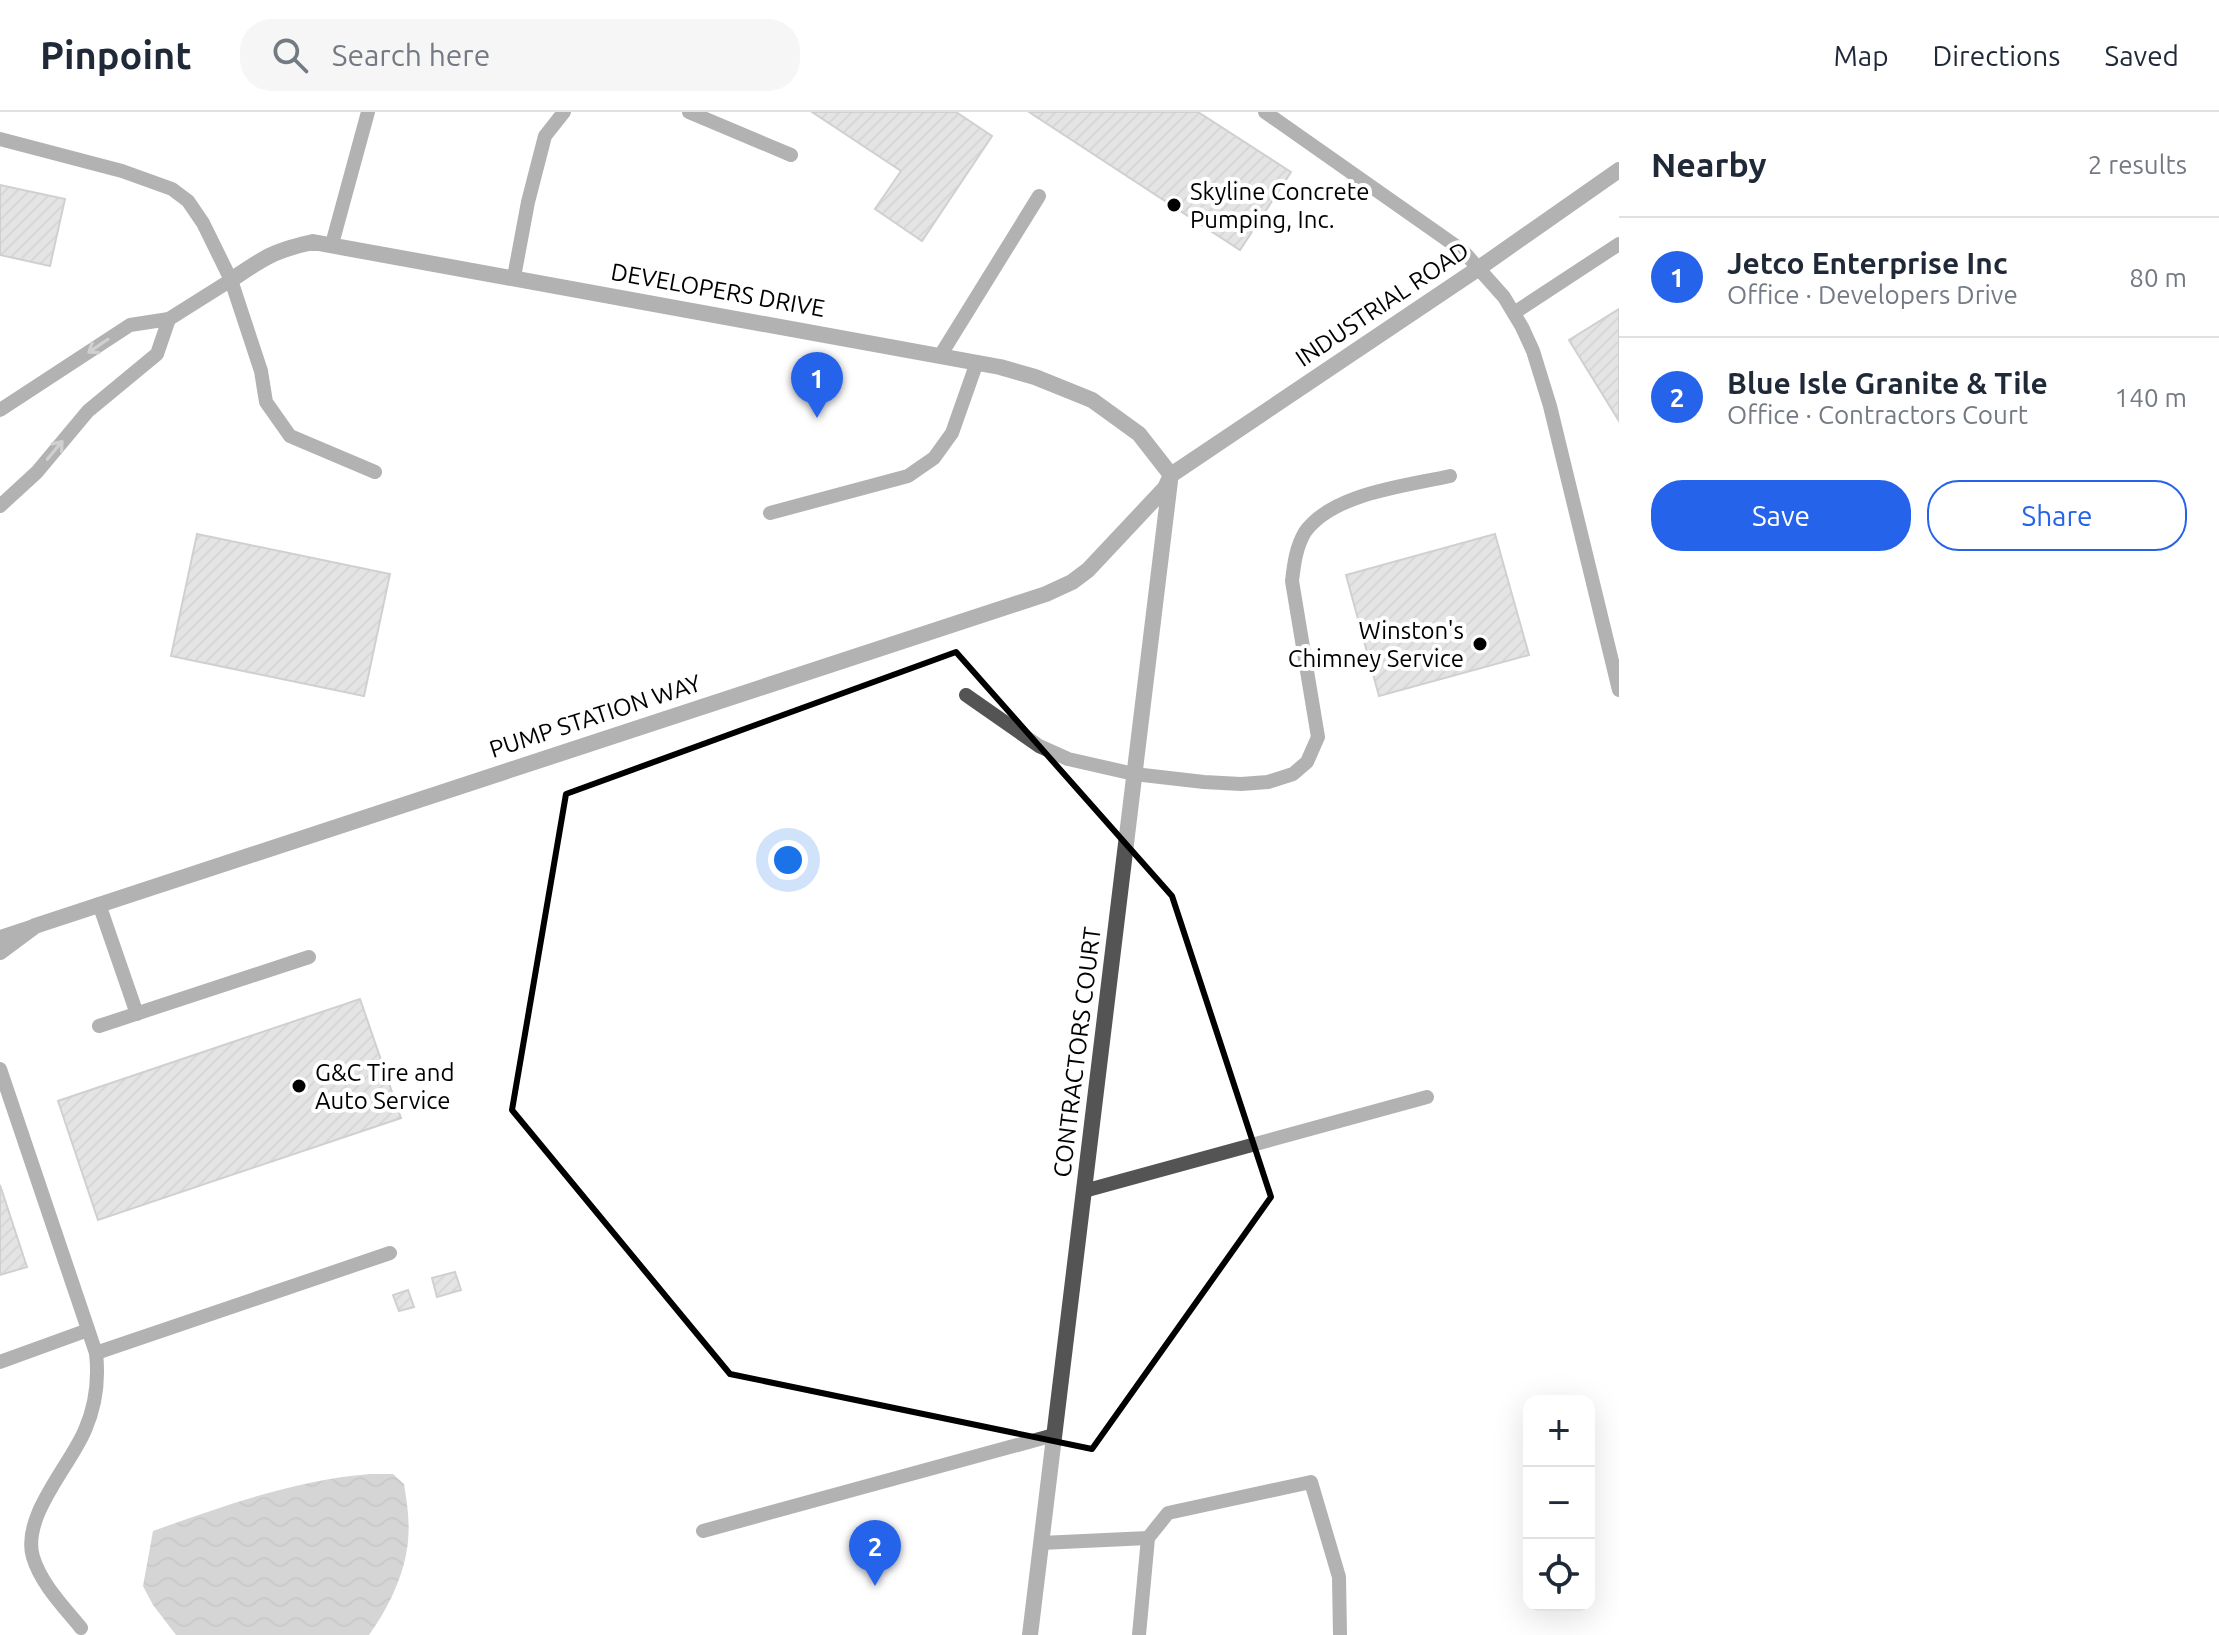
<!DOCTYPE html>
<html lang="en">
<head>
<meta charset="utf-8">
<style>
  :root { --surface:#fff; --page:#f6f6f7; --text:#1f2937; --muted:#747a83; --line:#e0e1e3; --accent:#2563eb }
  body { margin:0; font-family:Ubuntu,sans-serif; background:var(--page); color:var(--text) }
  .controls { position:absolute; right:24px; bottom:24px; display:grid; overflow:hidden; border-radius:16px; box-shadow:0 8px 32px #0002 }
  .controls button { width:72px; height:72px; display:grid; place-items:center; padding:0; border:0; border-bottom:2px solid var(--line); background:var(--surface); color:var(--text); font:40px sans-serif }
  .you { position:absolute; left:788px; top:748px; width:28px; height:28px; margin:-20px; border:6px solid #fff; border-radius:50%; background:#1a73e8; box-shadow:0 0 0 12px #1a73e833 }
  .badge { display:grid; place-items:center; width:52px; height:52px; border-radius:50%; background:var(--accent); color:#fff; font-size:26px; font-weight:700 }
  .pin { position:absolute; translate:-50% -66px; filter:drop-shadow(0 2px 4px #0008) }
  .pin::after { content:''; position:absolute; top:42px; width:28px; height:24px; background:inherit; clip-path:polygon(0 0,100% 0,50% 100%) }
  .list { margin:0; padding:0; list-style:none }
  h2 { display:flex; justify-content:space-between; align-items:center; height:104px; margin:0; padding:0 32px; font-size:34px }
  h2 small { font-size:26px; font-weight:400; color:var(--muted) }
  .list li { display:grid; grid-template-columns:52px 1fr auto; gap:24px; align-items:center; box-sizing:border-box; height:120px; padding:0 32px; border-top:2px solid var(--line) }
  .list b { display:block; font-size:30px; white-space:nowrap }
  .list p { margin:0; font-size:26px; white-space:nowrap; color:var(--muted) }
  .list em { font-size:26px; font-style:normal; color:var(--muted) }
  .actions { display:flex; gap:16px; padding:24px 32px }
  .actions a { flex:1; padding:18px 0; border:2px solid var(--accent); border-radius:32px; text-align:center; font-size:28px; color:var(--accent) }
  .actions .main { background:var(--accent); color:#fff }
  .icon { flex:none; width:44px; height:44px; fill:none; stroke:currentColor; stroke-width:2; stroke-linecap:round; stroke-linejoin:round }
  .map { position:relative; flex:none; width:1619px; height:1523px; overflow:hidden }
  header { display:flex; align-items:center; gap:48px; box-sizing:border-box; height:112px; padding:0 40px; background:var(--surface); border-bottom:2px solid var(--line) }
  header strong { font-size:38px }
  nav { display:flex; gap:44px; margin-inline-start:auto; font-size:28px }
  .search { width:560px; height:72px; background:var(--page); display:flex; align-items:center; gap:20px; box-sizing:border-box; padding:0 28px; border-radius:32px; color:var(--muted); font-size:30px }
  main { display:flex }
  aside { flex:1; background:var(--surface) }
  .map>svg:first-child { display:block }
  .water { fill:url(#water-waves) }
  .building { fill:url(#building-hatch); stroke:#989898; stroke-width:2 }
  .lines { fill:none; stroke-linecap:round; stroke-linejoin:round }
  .service { stroke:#545454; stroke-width:14 }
  .minor { stroke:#545454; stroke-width:16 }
  .oneway { stroke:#989898 }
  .marked { fill:none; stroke:#000; stroke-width:6; stroke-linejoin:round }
  .poi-dot { fill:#000; stroke:#fff; stroke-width:3 }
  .labels { text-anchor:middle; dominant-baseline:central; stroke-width:8; stroke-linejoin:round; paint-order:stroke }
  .poi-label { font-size:24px; fill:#000; stroke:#fff; text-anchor:start }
  .street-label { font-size:24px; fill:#000; stroke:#fff }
</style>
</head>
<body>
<header>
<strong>Pinpoint</strong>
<div class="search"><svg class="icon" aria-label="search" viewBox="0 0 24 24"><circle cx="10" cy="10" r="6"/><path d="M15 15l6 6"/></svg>Search here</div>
<nav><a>Map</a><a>Directions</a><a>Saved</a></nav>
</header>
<main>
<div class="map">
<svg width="1619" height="1523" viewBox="0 0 1619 1523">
  <defs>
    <pattern id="water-waves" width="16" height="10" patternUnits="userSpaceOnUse" patternTransform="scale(2)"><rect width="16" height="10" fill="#a2a2a2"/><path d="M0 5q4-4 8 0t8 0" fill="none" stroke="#8a8a8a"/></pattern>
    <pattern id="building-hatch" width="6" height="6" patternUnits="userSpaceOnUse" patternTransform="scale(2)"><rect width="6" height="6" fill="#c4c4c4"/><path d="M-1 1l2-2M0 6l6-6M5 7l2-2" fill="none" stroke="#a7a7a7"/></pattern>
  </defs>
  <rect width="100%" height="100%" fill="#fff"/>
  <path class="water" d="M370,1362h23l11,10c3,18 6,38 4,57 -3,33 -20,68 -39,94h-193l-23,-30 -10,-19 10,-55c70,-25 142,-51 217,-57z"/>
  <g class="building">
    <path d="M812,0h144l36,24 -70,105 -47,-32 26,-38z"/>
    <path d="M1029,0h169l93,60 -51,78z"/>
    <path d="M0,73l65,14 -15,67 -50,-11z"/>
    <path d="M1619,197v112l-50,-81z"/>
    <path d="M197,422l193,40 -26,122 -193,-40z"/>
    <path d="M1495,422l34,121 -150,41 -33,-121z"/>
    <path d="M360,887l41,119 -303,102 -40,-119z"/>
    <path d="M0,1073l27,82 -27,8z"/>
    <path d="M455,1160l6,18 -24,7 -5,-19z"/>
    <path d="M408,1178l6,17 -15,4 -6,-16z"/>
  </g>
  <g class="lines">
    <g class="service">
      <path d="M689,0l102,43"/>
      <path d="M1265,0l198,139 41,46 18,30 11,24 17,55 69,284"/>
      <path d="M0,27l122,32 50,18 16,12 15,22 28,57 30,91 5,31 24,34 85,36"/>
      <path d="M332,132l36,-132"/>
      <path d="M514,165l14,-75 17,-66 19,-24"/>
      <path d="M1514,201l105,-69"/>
      <path d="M940,244l99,-160"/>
      <path d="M0,298l130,-85 39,-6 62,-39"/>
      <path d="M0,394l37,-34 51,-61 69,-57 12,-35"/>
      <path d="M770,401l138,-37 26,-18 18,-25 25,-71"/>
      <path d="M966,583l73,51 29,13 66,15 70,8 37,2 27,-2 25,-8 14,-12 11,-25 -26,-156c2,-17 4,-34 13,-49 28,-39 101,-46 145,-56"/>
      <path d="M99,792l38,110"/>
      <path d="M0,825l31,-10"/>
      <path d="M99,914l210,-69"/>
      <path d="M0,957l96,284 294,-100"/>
      <path d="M1084,1079l343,-94"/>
      <path d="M0,1250l88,-32"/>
      <path d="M703,1419l351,-96"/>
      <path d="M1041,1431l107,-5"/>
      <path d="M81,1516c-17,-21 -40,-44 -48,-71 -12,-40 37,-91 52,-127 11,-25 14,-50 11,-77"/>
      <path d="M1139,1523l9,-97 20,-25 143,-31 28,95 1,58"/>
    </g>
    <g class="minor">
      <path d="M231,168c32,-22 44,-30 82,-38l687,125 35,10 57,23 47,34 32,41"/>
      <path d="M1171,363l308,-207 140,-98"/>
      <path d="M0,840l35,-26 1011,-332 26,-12 16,-12 77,-82 6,-13"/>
      <path d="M1030,1523l140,-1154"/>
    </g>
  </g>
  <defs><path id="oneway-shaft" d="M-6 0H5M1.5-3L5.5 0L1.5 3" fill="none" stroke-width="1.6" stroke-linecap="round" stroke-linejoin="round" transform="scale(2)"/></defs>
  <g class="oneway">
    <use href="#oneway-shaft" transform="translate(98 234) rotate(146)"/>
    <use href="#oneway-shaft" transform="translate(55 338) rotate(-50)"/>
  </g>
  <path d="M0 0H1619V1523H0ZM956,540l216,244 99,301 -179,252 -362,-75 -218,-264 54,-316z" fill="#fff" fill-opacity=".55" fill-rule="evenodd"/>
  <path class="marked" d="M956,540l216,244 99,301 -179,252 -362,-75 -218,-264 54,-316z"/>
  <g class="poi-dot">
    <circle cx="1174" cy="93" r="8"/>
    <circle cx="1480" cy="532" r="8"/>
    <circle cx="299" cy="974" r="8"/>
  </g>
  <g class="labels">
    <g class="poi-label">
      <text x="1190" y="79">Skyline Concrete<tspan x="1190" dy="28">Pumping, Inc.</tspan></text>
      <text x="1464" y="518" text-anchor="end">Winston's<tspan x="1464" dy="28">Chimney Service</tspan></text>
      <text x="315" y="960">G&amp;C Tire and<tspan x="315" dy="28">Auto Service</tspan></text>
    </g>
    <g class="street-label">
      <text transform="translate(718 178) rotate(10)">DEVELOPERS DRIVE</text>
      <text transform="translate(1382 192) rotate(-34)">INDUSTRIAL ROAD</text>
      <text transform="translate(595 604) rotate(-18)">PUMP STATION WAY</text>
      <text transform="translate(1077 940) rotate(-83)">CONTRACTORS COURT</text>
    </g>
  </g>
</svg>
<div class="controls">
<button>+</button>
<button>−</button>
<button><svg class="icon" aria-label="locate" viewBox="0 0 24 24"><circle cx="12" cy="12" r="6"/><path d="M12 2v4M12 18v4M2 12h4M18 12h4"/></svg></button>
</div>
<div class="you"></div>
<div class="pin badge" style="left:817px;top:306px">1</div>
<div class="pin badge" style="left:875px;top:1474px">2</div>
</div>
<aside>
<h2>Nearby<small>2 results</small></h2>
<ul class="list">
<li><span class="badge">1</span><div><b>Jetco Enterprise Inc</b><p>Office · Developers Drive</p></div><em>80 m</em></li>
<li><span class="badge">2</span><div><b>Blue Isle Granite &amp; Tile</b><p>Office · Contractors Court</p></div><em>140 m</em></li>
</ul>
<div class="actions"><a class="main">Save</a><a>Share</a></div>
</aside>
</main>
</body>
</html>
